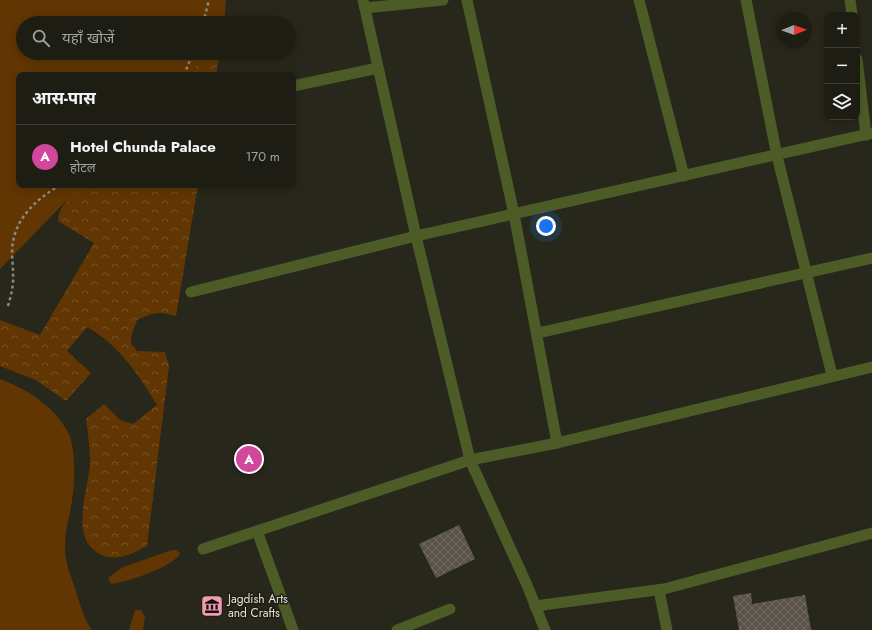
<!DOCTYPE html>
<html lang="hi">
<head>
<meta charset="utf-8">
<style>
  :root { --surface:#1e1d14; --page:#26261d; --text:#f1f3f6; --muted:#a1a2a0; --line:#3c3b34; --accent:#bca0f2 }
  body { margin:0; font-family:Jost,"Noto Sans Devanagari",sans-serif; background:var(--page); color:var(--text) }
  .controls { position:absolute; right:12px; top:12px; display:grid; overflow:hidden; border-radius:8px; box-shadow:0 2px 10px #0003 }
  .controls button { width:36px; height:36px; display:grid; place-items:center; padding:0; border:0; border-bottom:1px solid var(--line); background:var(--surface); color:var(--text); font:20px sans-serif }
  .compass { position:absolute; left:776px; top:12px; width:36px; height:36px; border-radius:50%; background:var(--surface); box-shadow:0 2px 10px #0003; rotate:89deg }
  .you { position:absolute; left:546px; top:226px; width:14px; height:14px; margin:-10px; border:3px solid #fff; border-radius:50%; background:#1a73e8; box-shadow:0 0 0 6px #1a73e833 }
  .badge { display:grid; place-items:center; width:26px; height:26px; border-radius:50%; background:var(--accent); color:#fff; font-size:13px; font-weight:700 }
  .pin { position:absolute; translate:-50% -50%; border:2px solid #fff; box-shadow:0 1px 4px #0006 }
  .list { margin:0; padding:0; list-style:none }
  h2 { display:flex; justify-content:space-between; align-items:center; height:52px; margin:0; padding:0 16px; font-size:17px }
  h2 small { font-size:13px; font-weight:400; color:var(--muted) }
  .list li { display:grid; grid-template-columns:26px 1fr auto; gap:12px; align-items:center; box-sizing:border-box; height:64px; padding:0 16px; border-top:1px solid var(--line) }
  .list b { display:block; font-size:15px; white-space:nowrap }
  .list p { margin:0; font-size:13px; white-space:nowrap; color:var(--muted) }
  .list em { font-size:13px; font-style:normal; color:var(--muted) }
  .icon { flex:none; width:22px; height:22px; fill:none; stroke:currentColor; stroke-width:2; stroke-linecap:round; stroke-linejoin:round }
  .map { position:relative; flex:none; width:872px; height:630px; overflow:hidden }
  .search { position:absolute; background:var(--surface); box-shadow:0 2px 10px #0003; left:16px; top:16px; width:280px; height:44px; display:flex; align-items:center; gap:10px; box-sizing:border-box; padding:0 14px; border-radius:22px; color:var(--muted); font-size:15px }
  .panel { position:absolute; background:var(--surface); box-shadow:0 2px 10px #0003; left:16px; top:72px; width:280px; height:116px; border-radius:8px }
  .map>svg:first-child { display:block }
  .grass { fill:#613602 }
  .forest { fill:url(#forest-crowns) }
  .building { fill:url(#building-cross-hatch) }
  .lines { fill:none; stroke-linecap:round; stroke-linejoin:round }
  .path { stroke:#8b8a80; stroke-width:2.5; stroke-dasharray:3 3; stroke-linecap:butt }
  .street { stroke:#4d5c27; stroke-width:11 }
  .labels { text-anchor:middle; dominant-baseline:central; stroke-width:3; stroke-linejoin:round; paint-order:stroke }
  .poi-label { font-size:12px; fill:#e3e2da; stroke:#1e1d12; text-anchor:start }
</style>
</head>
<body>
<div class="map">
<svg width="872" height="630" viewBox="0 0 872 630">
  <defs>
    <pattern id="forest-crowns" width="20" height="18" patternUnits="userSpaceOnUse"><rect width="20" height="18" fill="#613602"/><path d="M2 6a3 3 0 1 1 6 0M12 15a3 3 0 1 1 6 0" fill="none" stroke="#785326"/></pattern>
    <pattern id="building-cross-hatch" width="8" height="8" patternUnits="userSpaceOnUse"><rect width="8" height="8" fill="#5a5347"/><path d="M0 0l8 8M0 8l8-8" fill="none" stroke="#726b61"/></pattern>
  </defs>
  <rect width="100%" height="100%" fill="#28271b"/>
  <g class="grass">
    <path d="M0,0h226l-2,23h-201v30h178l-9,22h-173v110h77l-30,16 -66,68z"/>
    <path d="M0,379c27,10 54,27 68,53 7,12 7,47 5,61 -2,21 -11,44 -7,66 2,11 7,22 10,32 4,13 8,28 16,39h-92z"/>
    <path d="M172,550h5l3,4c-9,14 -53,28 -69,30l-3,-6 15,-11z"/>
    <path d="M135,610h6l4,7 -2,13h-14z"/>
  </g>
  <g class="forest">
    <path d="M201,53h19l-4,22h-24z"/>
    <path d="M96,185h102l-22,131c-17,-5 -22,-4 -39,4l-6,17v7l6,7 28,1 4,14 -22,180c-15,8 -33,17 -49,7 -29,-17 -9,-64 -8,-91 0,-14 -2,-29 -4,-43l18,-15 16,16 13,4 24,-19c-19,-31 -38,-60 -70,-78l-20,24 24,22 -25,28 -30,-21 -36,-14v-46l40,15 54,-92 -36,-22c1,-22 21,-28 38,-36z"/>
  </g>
  <g class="building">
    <path d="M459,525l16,34 -39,19 -17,-34z"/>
    <path d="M751,593l1,11 53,-9 6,35h-72l-6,-34z"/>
  </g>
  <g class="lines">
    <g class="path">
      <path d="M203,23l6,-23"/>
      <path d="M184,75l9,-22"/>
      <path d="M8,306c3,-11 6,-21 5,-33 0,-10 -2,-22 0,-31 4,-26 27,-46 48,-57"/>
    </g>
    <g class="street">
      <path d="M363,0l53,236 54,224 57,125 18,45"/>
      <path d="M467,0l47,214 43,229"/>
      <path d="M639,0l45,176"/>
      <path d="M746,0l31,156 55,219"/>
      <path d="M850,0l2,15"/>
      <path d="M365,8l78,-8"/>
      <path d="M857,59l9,76"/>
      <path d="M293,86l85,-18"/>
      <path d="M191,292l225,-56 456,-103"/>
      <path d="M538,333l334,-75"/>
      <path d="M257,531l36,99"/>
      <path d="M203,549l267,-89 87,-17 315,-76"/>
      <path d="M659,590l8,40"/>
      <path d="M535,606l129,-17 208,-56"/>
      <path d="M397,630l53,-21"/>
    </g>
  </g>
  <defs>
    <g id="museum-square" transform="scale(1.15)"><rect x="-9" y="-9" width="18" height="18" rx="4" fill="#f29aae" stroke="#1e1d12"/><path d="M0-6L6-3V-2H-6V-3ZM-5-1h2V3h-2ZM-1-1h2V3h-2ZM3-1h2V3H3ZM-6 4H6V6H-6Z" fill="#111"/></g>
  </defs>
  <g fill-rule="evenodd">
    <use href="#museum-square" x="212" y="606"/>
  </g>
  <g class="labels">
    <g class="poi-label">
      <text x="228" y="599">Jagdish Arts<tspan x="228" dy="14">and Crafts</tspan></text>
    </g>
  </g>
</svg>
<div class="controls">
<button>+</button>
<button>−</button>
<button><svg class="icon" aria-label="layers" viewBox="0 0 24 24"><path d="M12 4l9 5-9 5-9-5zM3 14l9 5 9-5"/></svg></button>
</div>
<svg class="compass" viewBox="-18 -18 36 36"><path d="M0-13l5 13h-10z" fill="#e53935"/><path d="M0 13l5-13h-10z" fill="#a1a2a0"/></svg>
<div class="you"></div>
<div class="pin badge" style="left:249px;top:459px;background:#d1479c">A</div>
<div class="search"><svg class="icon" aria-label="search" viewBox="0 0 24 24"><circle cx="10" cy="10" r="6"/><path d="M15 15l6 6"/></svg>यहाँ खोजें</div>
<section class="panel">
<h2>आस-पास<small></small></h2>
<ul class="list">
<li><span class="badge" style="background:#d1479c">A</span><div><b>Hotel Chunda Palace</b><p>होटल</p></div><em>170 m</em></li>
</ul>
</section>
</div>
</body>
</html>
